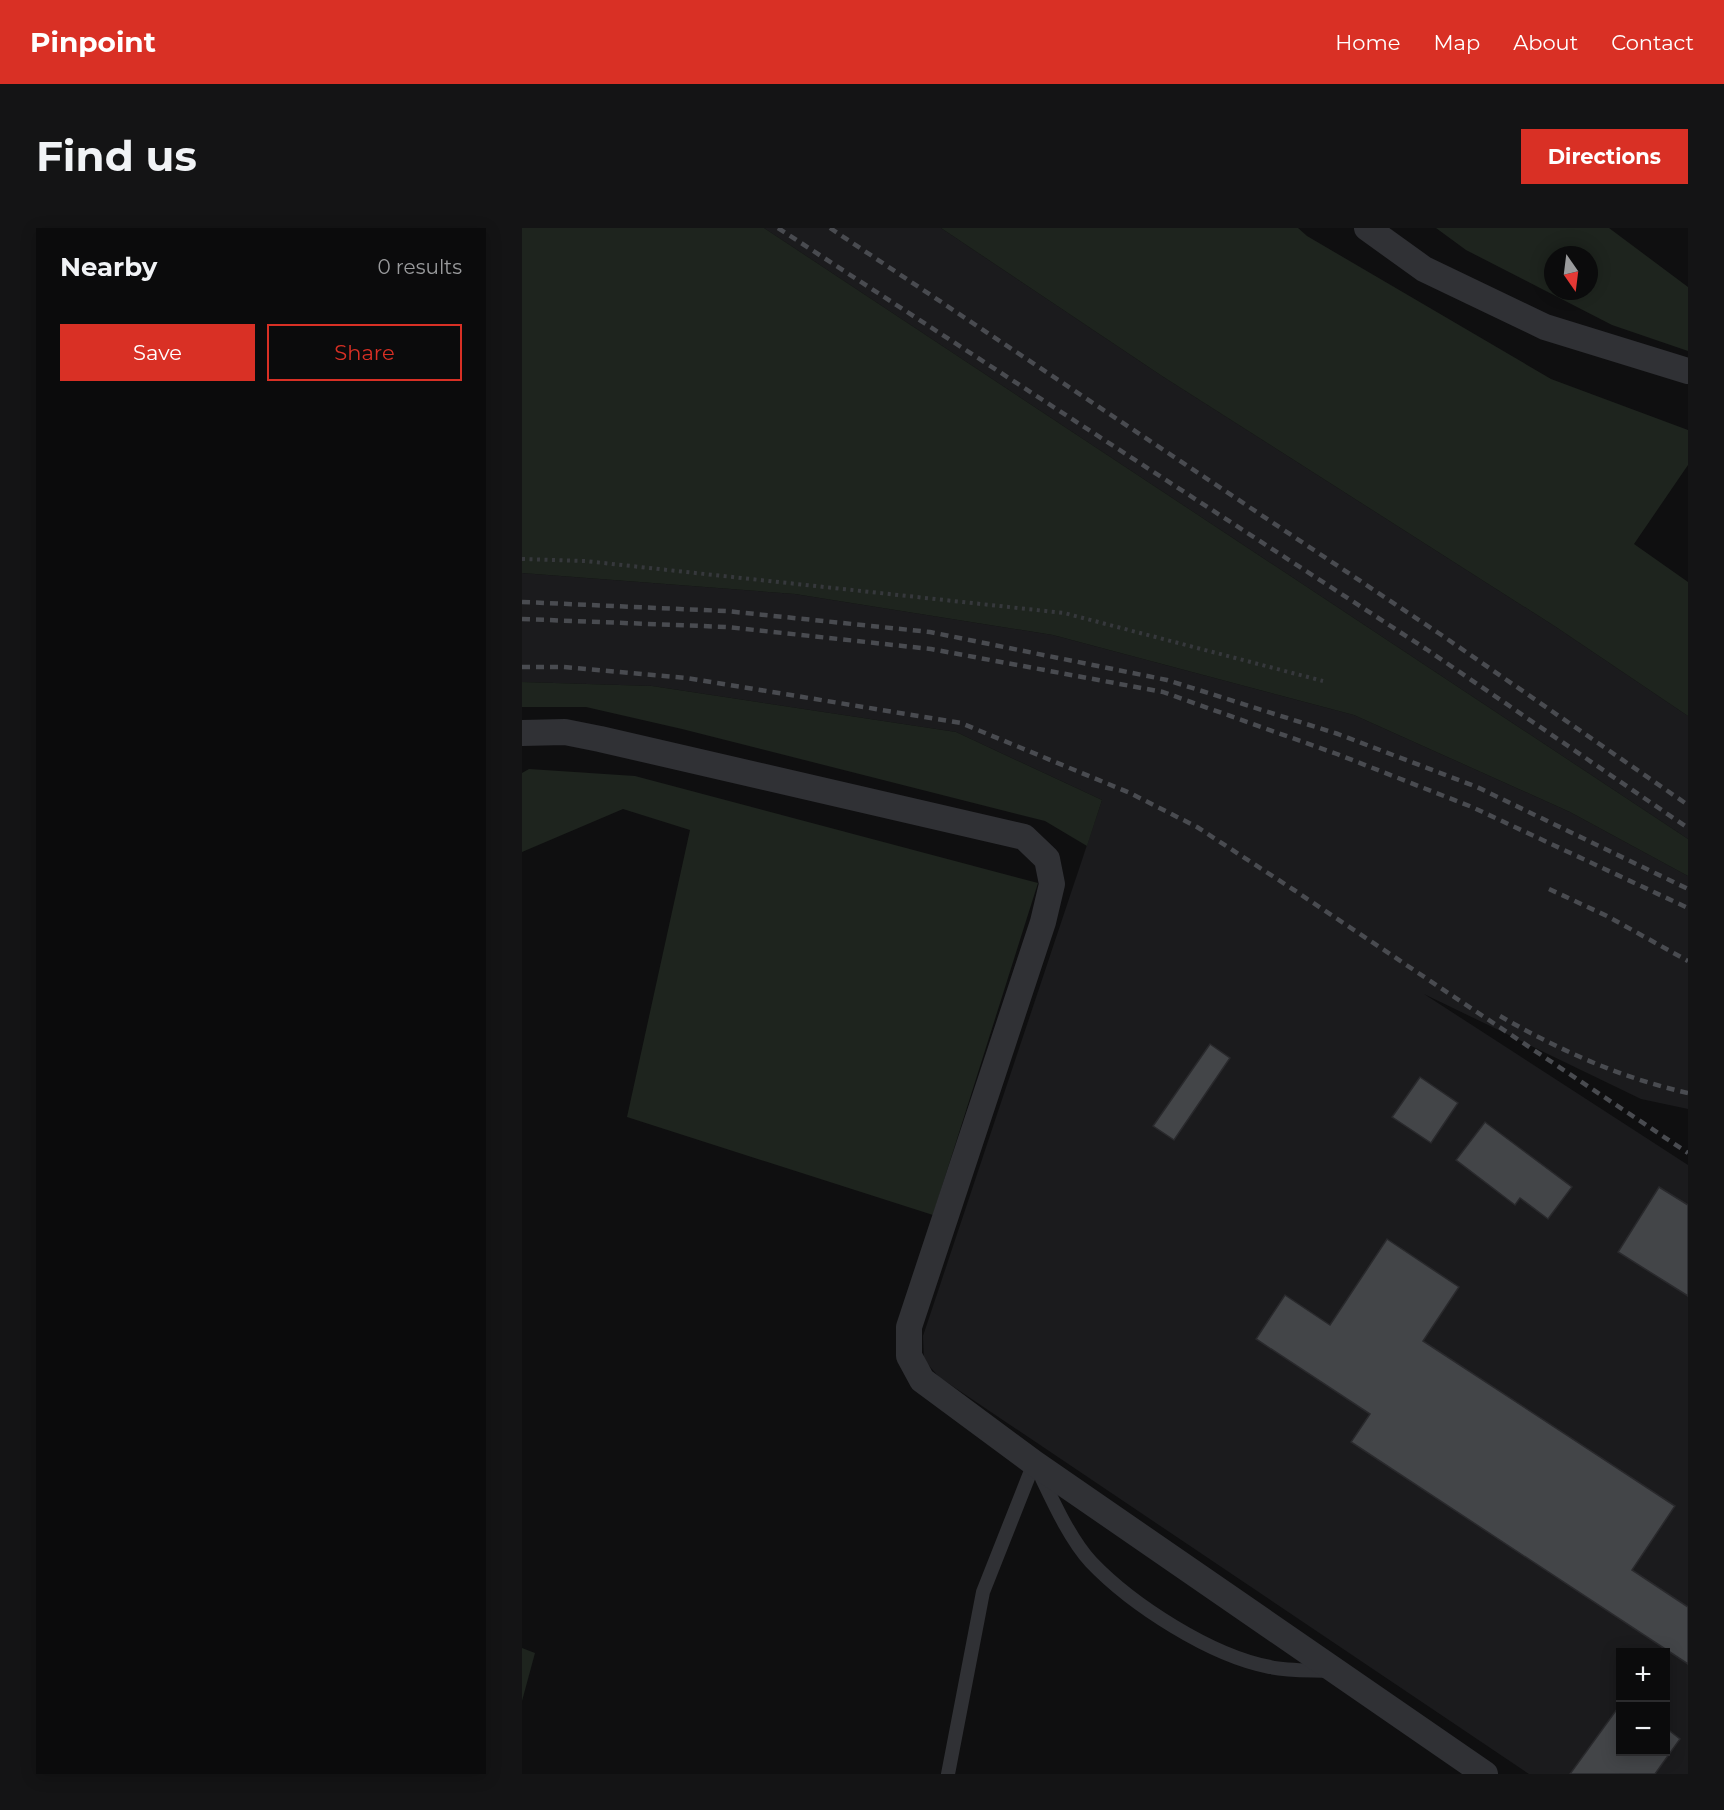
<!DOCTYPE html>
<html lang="en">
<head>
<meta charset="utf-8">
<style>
  :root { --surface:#0b0b0c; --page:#141415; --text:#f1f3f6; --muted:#9a9b9d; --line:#2b2b2d; --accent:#d93025 }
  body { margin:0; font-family:Montserrat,sans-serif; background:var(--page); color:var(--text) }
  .controls { position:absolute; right:18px; bottom:18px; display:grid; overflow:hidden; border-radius:0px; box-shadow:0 3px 15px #0003 }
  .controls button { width:54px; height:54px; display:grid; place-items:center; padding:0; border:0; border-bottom:2px solid var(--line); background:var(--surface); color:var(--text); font:30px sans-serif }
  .compass { position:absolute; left:1022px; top:18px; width:54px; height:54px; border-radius:50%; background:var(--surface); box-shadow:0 3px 15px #0003; rotate:166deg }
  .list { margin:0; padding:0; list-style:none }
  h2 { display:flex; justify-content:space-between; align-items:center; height:78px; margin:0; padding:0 24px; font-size:26px }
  h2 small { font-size:20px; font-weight:400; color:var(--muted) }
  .actions { display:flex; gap:12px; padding:18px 24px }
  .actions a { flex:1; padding:14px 0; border:2px solid var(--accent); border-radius:0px; text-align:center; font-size:21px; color:var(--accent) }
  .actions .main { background:var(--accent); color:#fff }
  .map { position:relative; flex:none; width:1166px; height:1546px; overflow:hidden; border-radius:0px }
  header { display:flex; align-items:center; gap:36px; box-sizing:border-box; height:84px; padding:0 30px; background:var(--accent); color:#fff }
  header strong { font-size:28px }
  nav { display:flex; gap:33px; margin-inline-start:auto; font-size:21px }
  .intro { display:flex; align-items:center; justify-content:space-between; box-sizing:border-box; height:144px; padding:0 36px }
  h1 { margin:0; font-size:42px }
  .button { padding:15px 27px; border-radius:0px; background:var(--accent); color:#fff; font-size:21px; font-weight:700 }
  main { display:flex; gap:36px; padding:0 36px }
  aside { flex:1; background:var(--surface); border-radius:0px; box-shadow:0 3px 15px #0003 }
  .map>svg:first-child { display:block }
  .built { fill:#1b1b1d; fill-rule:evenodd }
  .green { fill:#1e241e; fill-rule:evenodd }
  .building { fill:#434548; stroke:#29292c; stroke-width:1.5 }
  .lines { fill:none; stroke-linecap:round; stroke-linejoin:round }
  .path { stroke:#36383c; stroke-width:4; stroke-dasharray:3 4.5; stroke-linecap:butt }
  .lane { stroke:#303135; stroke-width:14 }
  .street { stroke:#303135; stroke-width:26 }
  .rail { stroke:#494b50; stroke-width:4.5; stroke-dasharray:8 6; stroke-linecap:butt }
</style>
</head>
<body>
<header>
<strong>Pinpoint</strong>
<nav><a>Home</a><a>Map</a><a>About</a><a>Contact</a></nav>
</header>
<div class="intro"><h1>Find us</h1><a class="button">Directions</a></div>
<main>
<aside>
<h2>Nearby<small>0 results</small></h2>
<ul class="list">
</ul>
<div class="actions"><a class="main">Save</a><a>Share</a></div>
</aside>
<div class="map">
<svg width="1166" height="1546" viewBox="0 0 1166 1546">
  <rect width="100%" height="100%" fill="#0f0f10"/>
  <g class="built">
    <path d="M242,0h177l221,148 394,251 132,89v123z"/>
    <path d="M0,345l273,21 258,41 301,80 216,97 118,64v233l-47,-10 -217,-105 264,171v609h-159l-590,-397 -15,-17 -1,-24 179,-536 -146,-68 -304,-46 -130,-4zM1098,1424h46v100h-46z"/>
  </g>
  <g class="green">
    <path d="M0,0h242l924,611v37l-118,-64 -216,-97 -301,-80 -258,-41 -273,-21z"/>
    <path d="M419,0h357l9,8 244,143 137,51v35l-54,79 54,38v134l-132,-89 -394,-251z"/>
    <path d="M914,0h173l79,59v64l-76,-26 -146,-75zM1031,27h36v36h-36z"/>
    <path d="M0,454l130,4 304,46 146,68 -15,46 -42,-25 -363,-92 -96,-22h-64z"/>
    <path d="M7,541l106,7 403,107 -105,332 -306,-98 63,-287 -67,-21 -101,43v-79z"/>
    <path d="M0,1420l13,5 -13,48z"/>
  </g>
  <g class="building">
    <path d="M688,816l20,14 -56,82 -21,-14z"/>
    <path d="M898,849l38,26 -27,40 -39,-26z"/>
    <path d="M963,894l87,65 -24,32 -28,-21 -5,7 -59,-45z"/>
    <path d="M1137,959l29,18v91l-70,-44z"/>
    <path d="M865,1011l72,48 -36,54 252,165 -43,64 56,37v57l-337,-222 19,-28 -114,-75 29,-44 45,30z"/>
    <path d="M1098,1477v47h46v-24l14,11 -25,35h-85z"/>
  </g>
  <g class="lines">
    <path class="path" d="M0,331l63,2 479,52 259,68"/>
    <g class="lane">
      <path d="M516,1242c14,29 31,68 53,92 41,43 120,94 179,105 19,4 41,3 60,4"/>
      <path d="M426,1546l35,-182 51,-129"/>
    </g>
    <g class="street">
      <path d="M845,0l57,41 121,58 143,44"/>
      <path d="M0,505l43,-1 35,7 424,98 23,22 5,25 -9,38 -134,405v29l13,24 112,83 451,311"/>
    </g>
    <g class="rail">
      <path d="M256,0l648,421 262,179"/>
      <path d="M308,0l610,406 248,171"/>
      <path d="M0,374l204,9 204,21 237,48 171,54 139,53 211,102"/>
      <path d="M0,391l205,8 204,22 232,43 174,62 135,53 216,101"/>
      <path d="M0,439h41l124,11 274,45 169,70 67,34 97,63 394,263"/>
      <path d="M1027,661l58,27 81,45"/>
      <path d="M978,788c59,34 121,62 188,77"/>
    </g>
  </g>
</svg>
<div class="controls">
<button>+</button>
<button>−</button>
</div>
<svg class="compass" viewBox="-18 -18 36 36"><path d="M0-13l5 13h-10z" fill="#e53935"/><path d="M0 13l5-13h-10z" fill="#9a9b9d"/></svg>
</div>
</main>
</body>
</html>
